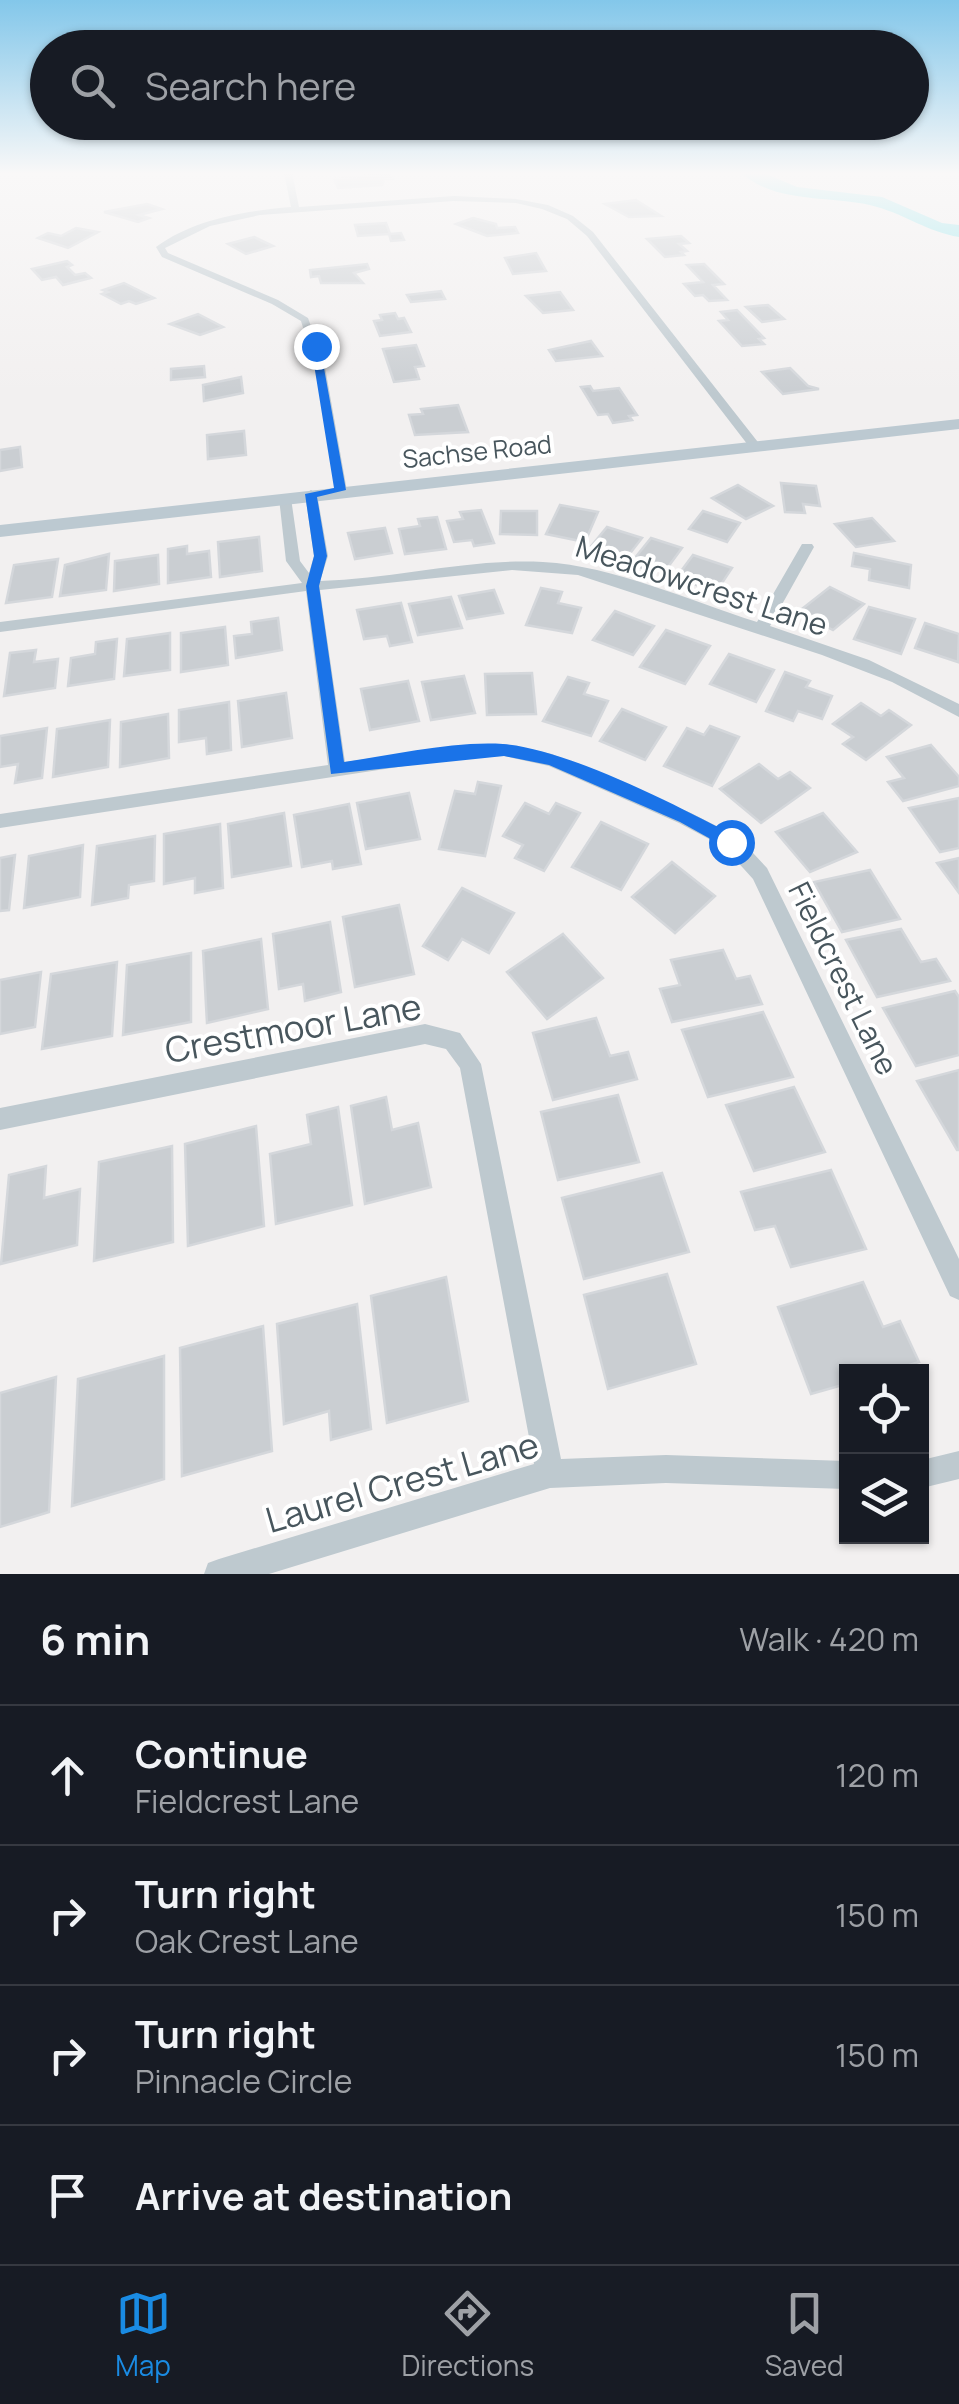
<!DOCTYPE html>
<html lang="en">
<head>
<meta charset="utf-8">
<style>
  :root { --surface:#171b24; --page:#242831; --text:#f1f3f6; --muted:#9ea1a6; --line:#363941; --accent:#1a8be3 }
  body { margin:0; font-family:Manrope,sans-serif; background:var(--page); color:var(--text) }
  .controls { position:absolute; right:30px; bottom:30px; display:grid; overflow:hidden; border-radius:0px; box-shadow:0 2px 8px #0004 }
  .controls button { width:90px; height:90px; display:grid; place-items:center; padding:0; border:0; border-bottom:2px solid var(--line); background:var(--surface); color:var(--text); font:50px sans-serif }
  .stop { position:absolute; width:30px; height:30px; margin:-22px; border:8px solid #1a73e8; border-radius:50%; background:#fff }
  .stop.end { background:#1a73e8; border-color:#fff; box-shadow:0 2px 10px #0008 }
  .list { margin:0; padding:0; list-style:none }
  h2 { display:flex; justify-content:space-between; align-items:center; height:130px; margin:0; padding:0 40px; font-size:42px }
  h2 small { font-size:32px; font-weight:400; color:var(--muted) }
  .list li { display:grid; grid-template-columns:65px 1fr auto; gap:30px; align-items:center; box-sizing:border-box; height:140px; padding:0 40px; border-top:2px solid var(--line) }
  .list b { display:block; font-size:38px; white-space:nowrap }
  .list p { margin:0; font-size:32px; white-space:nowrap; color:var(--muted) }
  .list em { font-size:32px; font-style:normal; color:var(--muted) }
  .icon { flex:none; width:55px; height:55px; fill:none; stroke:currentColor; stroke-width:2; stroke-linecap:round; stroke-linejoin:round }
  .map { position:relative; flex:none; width:959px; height:1574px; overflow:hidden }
  .search { position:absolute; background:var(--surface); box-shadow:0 2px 8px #0004; left:30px; right:30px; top:30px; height:110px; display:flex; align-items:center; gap:25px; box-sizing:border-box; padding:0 35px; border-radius:55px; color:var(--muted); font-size:38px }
  .sheet { height:690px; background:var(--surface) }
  nav { display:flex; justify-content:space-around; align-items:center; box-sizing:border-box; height:140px; border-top:2px solid var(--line); background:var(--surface); font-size:28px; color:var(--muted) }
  nav a { display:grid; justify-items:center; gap:5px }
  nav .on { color:var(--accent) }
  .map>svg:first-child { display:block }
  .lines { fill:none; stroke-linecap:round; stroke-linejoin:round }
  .river { fill:#8ce4ec; fill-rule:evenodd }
  .building { fill:#caced2; stroke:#d4d7db; stroke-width:2.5 }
  .minor { fill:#bec9cf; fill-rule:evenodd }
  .secondary { fill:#bcc9d1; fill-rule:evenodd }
  .route { fill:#1a73e8 }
  .labels { text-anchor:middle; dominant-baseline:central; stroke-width:8; stroke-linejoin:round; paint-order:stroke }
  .far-street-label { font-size:25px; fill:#48565d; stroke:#fff }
  .street-label { font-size:30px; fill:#48565d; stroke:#fff }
  .near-street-label { font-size:35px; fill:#48565d; stroke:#fff }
</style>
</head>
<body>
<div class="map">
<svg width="959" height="1574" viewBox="0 0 959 1574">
  <rect width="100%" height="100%" fill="#f2f0f0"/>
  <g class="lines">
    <path class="river" d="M741,173h23l33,14 85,10 60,26 17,2v12c-31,-5 -53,-22 -82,-30 -45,-13 -97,-1 -136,-34z"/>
  </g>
  <g class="building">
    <path d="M390,173l3,6h-8l-3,6 -44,3 -4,-9z"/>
    <path d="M636,200l25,16 -32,1 -24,-13z"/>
    <path d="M147,204l15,5 -23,6 10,3 -11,4 -34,-10z"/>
    <path d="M473,218l23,6 1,4 18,-1 3,6 -31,3 -31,-12z"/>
    <path d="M386,223l4,11 11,-1 3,7 -13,1 -2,-7 -31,2 -3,-11z"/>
    <path d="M76,228l22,4 -30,16 -30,-10 10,-5 13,3z"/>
    <path d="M681,236l8,7 -10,1 8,7 -6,1 3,3 -19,2 -18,-18z"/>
    <path d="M254,237l19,9 -27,8 -18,-10z"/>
    <path d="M536,253l10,18 -33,3 -8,-16z"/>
    <path d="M67,261l5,4 -5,2 8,8 10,-2 6,5 -28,7 -7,-8 -14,3 -10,-11z"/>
    <path d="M367,264l2,5 -15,4 9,10h-42l-2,-7 -8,1 -1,-7z"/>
    <path d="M704,264l20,20 -11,1 14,15 -18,1 -6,-6 -8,1 -11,-12 19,-2 -16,-17z"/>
    <path d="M124,283l30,15 -18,6 -7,-3 -8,3 -19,-10 6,-2 -5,-2z"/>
    <path d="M441,291l4,8 -34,3 -4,-7z"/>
    <path d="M560,292l13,18 -30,3 -17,-17z"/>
    <path d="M768,305l16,14 -22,3 -16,-15z"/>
    <path d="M737,310l27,28 -5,1 5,5 -22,2 -23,-25 9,-1 -7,-8z"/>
    <path d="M395,313l3,6 6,-1 7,14 -31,4 -6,-15 8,-1 -2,-5z"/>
    <path d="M198,314l25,13 -23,8 -30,-11z"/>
    <path d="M591,341l11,15 -46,5 -7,-11z"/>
    <path d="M416,345l8,21 -9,1 4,12 -25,3 -11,-33z"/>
    <path d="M204,366l1,11 -34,3v-11z"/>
    <path d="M790,368l18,18 11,3 -36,5 -21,-22z"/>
    <path d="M241,377l2,16 -39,8 -1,-16z"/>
    <path d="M590,386l3,5 26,-3 18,27 -8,1 3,4 -19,3 -5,-9 -10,1 -17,-28z"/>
    <path d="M458,405l10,27 -53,3 -6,-20 14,-1 -2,-5z"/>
    <path d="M244,431l2,24 -38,4 -1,-24z"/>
    <path d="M20,447l2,20 -22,4v-21z"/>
    <path d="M781,483l35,3 4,20 -17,-2 2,9 -20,-1z"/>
    <path d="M738,485l35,21 -27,13 -34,-21z"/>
    <path d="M560,505l38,7 -13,30 -39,-8z"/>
    <path d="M481,510l13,33 -20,3 -2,-6 -18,2 -7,-21 16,-2 -3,-7z"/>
    <path d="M501,511h36v24l-37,-1z"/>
    <path d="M703,511l37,12 -13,19 -38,-13z"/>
    <path d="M437,517l9,32 -41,5 -6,-25 21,-3 -2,-7z"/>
    <path d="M872,518l22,23 -38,6 -21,-23z"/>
    <path d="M607,527l35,11 -18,23 -35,-12z"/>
    <path d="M385,528l7,25 -37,6 -7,-26z"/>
    <path d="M259,537l3,34 -42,6 -2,-35z"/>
    <path d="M651,538l31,10 -14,19 -13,-5 -6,8 -19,-6z"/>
    <path d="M187,546v8l22,-3 2,26 -43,6v-34z"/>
    <path d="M854,553l57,12 -2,23 -40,-8 1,-11 -18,-3z"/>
    <path d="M109,554l-3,36 -46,6 5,-31z"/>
    <path d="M158,555l1,29 -45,7 1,-30z"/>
    <path d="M693,555l39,13 -16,24 -40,-14z"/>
    <path d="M58,559l-6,38 -46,6 8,-38z"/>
    <path d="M830,587l34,17 -31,26 -35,-18z"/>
    <path d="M541,588l21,4 -4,11 23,5 -9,25 -46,-8z"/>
    <path d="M494,590l9,23 -36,6 -8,-23z"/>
    <path d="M451,597l11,31 -44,7 -9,-31z"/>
    <path d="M401,603l11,39 -22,4 -3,-10 -23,3 -7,-29z"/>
    <path d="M869,607l46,12 -14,35 -47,-15z"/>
    <path d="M615,611l39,15 -21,29 -40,-15z"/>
    <path d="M278,618l4,32 -46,8 -2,-22 18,-2 -1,-12z"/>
    <path d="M925,623l34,11 -1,28 -43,-14z"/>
    <path d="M225,627l3,38 -47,7v-39z"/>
    <path d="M666,630l44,16 -25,38 -45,-17z"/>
    <path d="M170,633v37l-46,6 3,-37z"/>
    <path d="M117,639l-3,40 -46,7 3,-28 24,-4 1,-12z"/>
    <path d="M36,650l-2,12 24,-3 -3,29 -51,8 6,-43z"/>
    <path d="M729,654l45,16 -18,32 -46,-18z"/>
    <path d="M785,672l25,9 -4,6 26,9 -10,23 -24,-8 -5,10 -27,-10z"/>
    <path d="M532,673l4,41 -49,1 -2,-41z"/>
    <path d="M464,676l11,37 -44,7 -9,-38z"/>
    <path d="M568,677l21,6 -5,11 24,7 -17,35 -48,-15z"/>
    <path d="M408,681l11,40 -49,9 -9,-41z"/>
    <path d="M286,693l6,45 -50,9 -4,-46z"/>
    <path d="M229,702l2,48 -24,4 -1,-16 -27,4v-32z"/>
    <path d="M861,703l20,13 8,-6 22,15 -45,35 -23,-16 10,-7 -20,-13z"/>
    <path d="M622,709l44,18 -21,33 -45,-19z"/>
    <path d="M168,714l1,44 -49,9 1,-45z"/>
    <path d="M110,720l-2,47 -55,10 4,-48z"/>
    <path d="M710,726l29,11 -27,49 -48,-20 23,-38 17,7z"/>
    <path d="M47,728l-5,50 -27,5 3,-19 -18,3v-31z"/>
    <path d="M931,745l28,32v9l-56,15 -15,-19 16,-4 -17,-21z"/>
    <path d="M759,764l19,15 12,-7 20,16 -49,35 -41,-34z"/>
    <path d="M478,782l23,4 -16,70 -46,-7 16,-58 20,3z"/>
    <path d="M409,793l11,46 -54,10 -9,-46z"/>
    <path d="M959,798v50l-19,4 -31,-44z"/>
    <path d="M525,803l24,11 7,-11 24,10 -36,58 -29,-13 8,-13 -20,-9z"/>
    <path d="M349,804l12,60 -28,5 -1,-8 -30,6 -8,-52z"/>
    <path d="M284,813l7,53 -59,11 -4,-53z"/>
    <path d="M823,813l34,39 -47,20 -34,-40z"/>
    <path d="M601,822l47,22 -27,46 -49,-23z"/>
    <path d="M220,824l3,64 -28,5v-15l-31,6v-50z"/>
    <path d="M155,836l-1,45 -25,4 -1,13 -36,7 5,-59z"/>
    <path d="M83,845l-3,52 -56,11 5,-52z"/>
    <path d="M15,855l-6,55 -9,1v-53z"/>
    <path d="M959,858v35l-22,-30z"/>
    <path d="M672,862l43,34 -40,37 -43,-36z"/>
    <path d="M870,870l30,49 -58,13 -28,-50z"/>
    <path d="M462,888l52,25 -25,40 -27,-14 -14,21 -25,-14z"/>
    <path d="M399,905l15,69 -59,13 -12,-70z"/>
    <path d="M330,922l11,70 -36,9 -2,-17 -24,5 -6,-55z"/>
    <path d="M901,929l20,33 15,-3 14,22 -73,16 -31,-57z"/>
    <path d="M563,934l40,44 -56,41 -40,-47z"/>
    <path d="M261,939l7,70 -61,14 -4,-72z"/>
    <path d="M723,950l13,29 14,-3 12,28 -90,18 -12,-33 20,-4 -9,-25z"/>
    <path d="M191,953v69l-68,13 4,-70z"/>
    <path d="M117,962l-5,74 -70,13 9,-75z"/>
    <path d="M41,972l-6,55 -35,7v-54z"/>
    <path d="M955,991l4,6v58l-43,11 -33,-58z"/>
    <path d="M763,1012l30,65 -85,20 -26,-67z"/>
    <path d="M596,1018l14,38 18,-4 9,27 -84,21 -20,-67z"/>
    <path d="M959,1070v80h-2l-40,-69z"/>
    <path d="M794,1087l31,65 -71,19 -28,-66z"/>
    <path d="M618,1095l21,67 -81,18 -17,-68z"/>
    <path d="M386,1097l6,33 26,-7 13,64 -66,17 -14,-98z"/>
    <path d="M338,1107l14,98 -76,19 -6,-70 41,-10 -4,-29z"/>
    <path d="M256,1126l8,100 -76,20 -3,-102z"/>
    <path d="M172,1146l1,96 -79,19 5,-99z"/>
    <path d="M46,1166l-2,32 36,-9 -3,56 -76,19 8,-89z"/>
    <path d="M831,1170l35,79 -75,18 -16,-41 -20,4 -14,-38z"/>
    <path d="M662,1173l27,79 -105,27 -22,-81z"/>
    <path d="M667,1274l29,90 -88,25 -24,-94z"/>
    <path d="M446,1277l22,124 -81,22 -16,-127z"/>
    <path d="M863,1282l20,45 17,-6 19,41 -32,10h-41v12l-35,10 -33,-87z"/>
    <path d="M357,1304l14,125 -40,11 -2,-29 -45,13 -7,-100z"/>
    <path d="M263,1326l9,125 -90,25 -2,-128z"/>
    <path d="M164,1356v123l-92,27 6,-127z"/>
    <path d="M56,1377l-7,135 -49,15v-134z"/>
  </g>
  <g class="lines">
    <g class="minor">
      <path d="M284,173h8l7,34 155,-11 62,3 32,6 25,11 20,16 168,214 -10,3 -164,-213 -20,-17 -25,-10 -26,-6 -62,-2 -194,14 -50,11 -45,22 3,5 110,47 30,18 17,49 22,124 -10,3 -22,-127 -14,-46 -29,-17 -110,-47 -6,-10c38,-28 89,-36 135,-40z"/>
      <path d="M311,490l6,4 11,62 -8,25c75,-2 148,-23 223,-19 71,4 147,39 214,60l45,-78h10l2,3 -44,79 99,34 90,44v13l-67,-35 -70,-27 -244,-80 -66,-5 -192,20 25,172 112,-16 47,-2 48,10 139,59 47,24 29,31 192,391v41l-9,-4 -197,-417 -29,-32 -45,-24 -130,-57 -45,-10 -47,2 -457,70v-14l328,-49 -22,-174 -306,41v-10l302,-39 -16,-22 -7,-63 6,-4 6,4 9,63 9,12 5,-17 -9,-62z"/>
      <path d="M425,1024l35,9 21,31 80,395 105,-4 180,6v28l-180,-6 -116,5 -281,86h-65l4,-11 11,-4 315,-95 -74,-396 -14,-19 -21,-5 -425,86v-22z"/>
      <path d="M959,1451v28l-37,9v-28z"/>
    </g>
    <path class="secondary" d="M959,419v10l-959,108v-12z"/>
  </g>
  <linearGradient id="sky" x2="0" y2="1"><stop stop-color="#83c7ea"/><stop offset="0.44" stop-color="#f9f8f8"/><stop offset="1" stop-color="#f9f8f8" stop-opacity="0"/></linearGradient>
  <rect width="959" height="394" fill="url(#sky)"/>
  <path class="route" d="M316,343l4,3 26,144 -29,7 10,59 -8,30 25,176c52,-7 107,-21 159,-18 65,5 175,62 234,93v10h-12l-45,-25 -131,-57 -45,-9 -173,18 -25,-188 8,-30 -9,-62 29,-6 -23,-142z"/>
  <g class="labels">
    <g class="far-street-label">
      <text transform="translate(477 451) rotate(-6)">Sachse Road</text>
    </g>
    <g class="street-label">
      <text transform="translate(702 585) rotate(18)">Meadowcrest Lane</text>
      <text transform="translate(844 978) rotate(64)">Fieldcrest Lane</text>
    </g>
    <g class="near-street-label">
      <text transform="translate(293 1028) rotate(-10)">Crestmoor Lane</text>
      <text transform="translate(402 1482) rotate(-16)">Laurel Crest Lane</text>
    </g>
  </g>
</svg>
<div class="controls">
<button><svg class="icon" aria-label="locate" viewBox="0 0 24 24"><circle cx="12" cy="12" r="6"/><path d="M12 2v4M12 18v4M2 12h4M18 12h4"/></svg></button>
<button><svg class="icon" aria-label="layers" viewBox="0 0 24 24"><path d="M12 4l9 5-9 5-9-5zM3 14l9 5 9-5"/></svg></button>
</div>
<div class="stop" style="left:731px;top:842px"></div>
<div class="stop end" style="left:316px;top:346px"></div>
<div class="search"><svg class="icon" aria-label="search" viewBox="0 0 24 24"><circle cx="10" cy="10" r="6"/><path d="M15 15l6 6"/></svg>Search here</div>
</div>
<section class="sheet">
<h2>6 min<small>Walk · 420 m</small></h2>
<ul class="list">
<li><svg class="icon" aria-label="ahead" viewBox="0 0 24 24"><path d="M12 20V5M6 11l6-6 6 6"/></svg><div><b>Continue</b><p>Fieldcrest Lane</p></div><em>120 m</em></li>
<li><svg class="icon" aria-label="right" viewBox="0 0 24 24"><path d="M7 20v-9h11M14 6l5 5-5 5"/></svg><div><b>Turn right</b><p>Oak Crest Lane</p></div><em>150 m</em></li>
<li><svg class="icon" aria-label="right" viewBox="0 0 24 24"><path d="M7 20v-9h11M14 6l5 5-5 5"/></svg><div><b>Turn right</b><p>Pinnacle Circle</p></div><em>150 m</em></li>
<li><svg class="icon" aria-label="arrive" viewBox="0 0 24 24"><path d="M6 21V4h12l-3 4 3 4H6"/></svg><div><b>Arrive at destination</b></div></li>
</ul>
</section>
<nav>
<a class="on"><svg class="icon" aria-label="map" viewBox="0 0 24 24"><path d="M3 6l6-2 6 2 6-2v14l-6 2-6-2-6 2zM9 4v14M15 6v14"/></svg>Map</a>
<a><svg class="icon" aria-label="directions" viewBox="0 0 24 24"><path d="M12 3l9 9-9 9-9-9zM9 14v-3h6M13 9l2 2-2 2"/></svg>Directions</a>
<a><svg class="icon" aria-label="saved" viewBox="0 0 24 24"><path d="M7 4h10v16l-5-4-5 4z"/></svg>Saved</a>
</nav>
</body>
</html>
